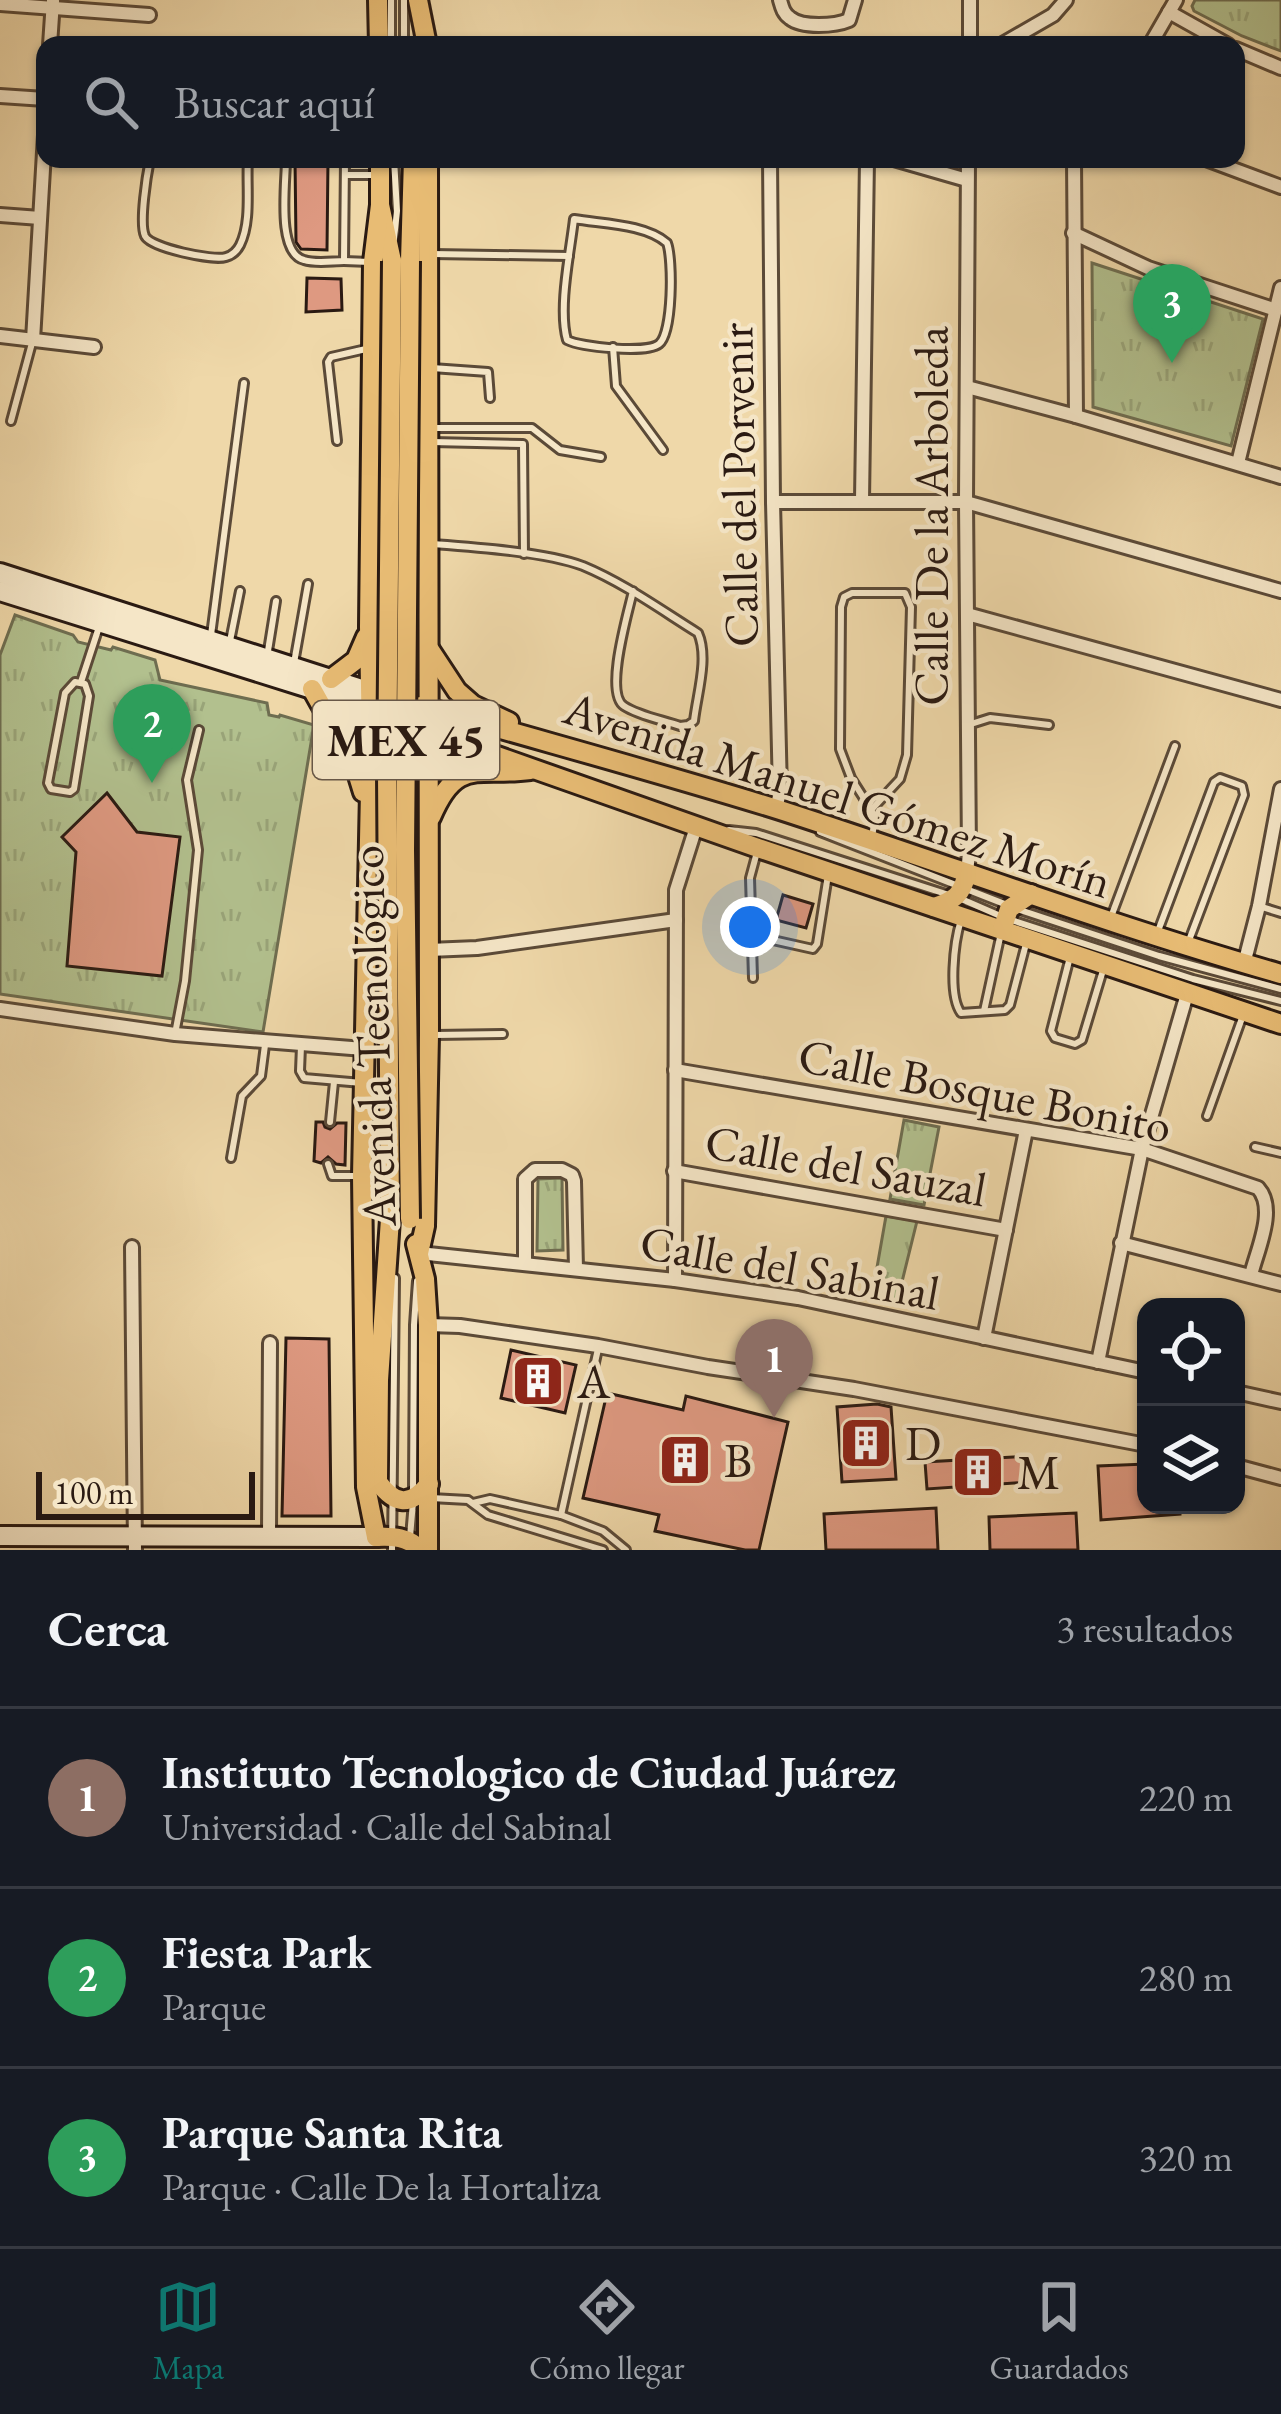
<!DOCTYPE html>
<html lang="es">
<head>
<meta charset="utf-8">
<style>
  :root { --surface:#171b24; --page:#242831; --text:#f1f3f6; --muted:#9ea1a6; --line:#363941; --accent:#0f766e }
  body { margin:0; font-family:"EB Garamond",serif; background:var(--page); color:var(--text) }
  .controls { position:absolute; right:36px; bottom:36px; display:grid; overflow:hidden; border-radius:24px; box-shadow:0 3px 9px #0004 }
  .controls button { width:108px; height:108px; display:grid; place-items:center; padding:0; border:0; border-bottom:3px solid var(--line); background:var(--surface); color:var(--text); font:60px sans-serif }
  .scale { position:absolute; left:36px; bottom:30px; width:219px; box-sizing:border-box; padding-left:12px; border:6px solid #2a1a12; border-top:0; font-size:33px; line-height:42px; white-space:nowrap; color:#2a1a12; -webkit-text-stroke:9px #f5e6c7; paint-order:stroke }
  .you { position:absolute; left:750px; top:927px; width:42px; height:42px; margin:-30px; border:9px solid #fff; border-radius:50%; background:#1a73e8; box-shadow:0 0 0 18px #1a73e833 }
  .badge { display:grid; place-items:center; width:78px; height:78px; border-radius:50%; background:var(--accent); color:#fff; font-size:39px; font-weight:700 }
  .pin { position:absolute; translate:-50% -99px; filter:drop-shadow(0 3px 6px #0008) }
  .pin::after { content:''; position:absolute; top:63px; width:42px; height:36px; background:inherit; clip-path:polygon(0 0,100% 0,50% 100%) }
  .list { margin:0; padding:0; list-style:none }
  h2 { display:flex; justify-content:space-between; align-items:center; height:156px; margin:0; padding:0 48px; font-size:51px }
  h2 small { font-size:39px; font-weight:400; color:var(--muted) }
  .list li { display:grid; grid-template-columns:78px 1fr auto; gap:36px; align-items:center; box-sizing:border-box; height:180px; padding:0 48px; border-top:3px solid var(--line) }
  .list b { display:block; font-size:45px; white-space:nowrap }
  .list p { margin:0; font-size:39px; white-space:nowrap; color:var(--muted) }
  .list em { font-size:39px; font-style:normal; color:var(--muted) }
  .icon { flex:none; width:66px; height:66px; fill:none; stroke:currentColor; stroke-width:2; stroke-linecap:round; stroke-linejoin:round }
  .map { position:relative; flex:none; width:1281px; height:1550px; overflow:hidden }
  .search { position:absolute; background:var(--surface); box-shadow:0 3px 9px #0004; left:36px; right:36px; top:36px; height:132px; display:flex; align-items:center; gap:30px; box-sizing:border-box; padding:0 42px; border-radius:24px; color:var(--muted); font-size:45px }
  .sheet { height:696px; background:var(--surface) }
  nav { display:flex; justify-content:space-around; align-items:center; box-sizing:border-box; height:168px; border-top:3px solid var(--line); background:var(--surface); font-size:33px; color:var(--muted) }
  nav a { display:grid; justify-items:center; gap:6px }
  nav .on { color:var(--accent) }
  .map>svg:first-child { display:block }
  .park { fill:url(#park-tufts); stroke:#6e6d50; stroke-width:3 }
  .building { fill:#de9981; stroke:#2a1a12; stroke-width:3 }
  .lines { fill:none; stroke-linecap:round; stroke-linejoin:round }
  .service-casing { stroke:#5b4a38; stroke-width:12 }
  .minor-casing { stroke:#5b4a38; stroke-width:18 }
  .secondary-casing { stroke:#2a1a12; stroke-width:24 }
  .primary-casing { stroke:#2a1a12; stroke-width:24 }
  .service { stroke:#f5e6c7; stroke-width:6 }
  .minor { stroke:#f5e6c7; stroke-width:12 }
  .secondary { stroke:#f5e6c7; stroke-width:18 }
  .primary { stroke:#e8bc74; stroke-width:18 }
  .primary-bridge-casing { stroke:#2a1a12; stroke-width:24; stroke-linecap:butt }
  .primary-bridge { stroke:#e8bc74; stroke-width:18 }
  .labels { text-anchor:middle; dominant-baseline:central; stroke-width:9; stroke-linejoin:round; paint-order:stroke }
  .shield { fill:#f5e6c7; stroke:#675748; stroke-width:3 }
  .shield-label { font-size:45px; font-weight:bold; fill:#2a1a12 }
  .street-label { font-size:48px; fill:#2a1a12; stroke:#f5e6c7 }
  .poi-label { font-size:48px; fill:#2a1a12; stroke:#f5e6c7; text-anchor:start }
</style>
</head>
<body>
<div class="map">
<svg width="1281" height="1550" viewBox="0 0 1281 1550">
  <defs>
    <pattern id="park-tufts" width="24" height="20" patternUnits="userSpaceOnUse" patternTransform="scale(3)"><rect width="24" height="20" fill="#b2c08e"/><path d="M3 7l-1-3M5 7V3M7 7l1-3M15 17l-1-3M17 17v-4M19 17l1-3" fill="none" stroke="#99a479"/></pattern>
  </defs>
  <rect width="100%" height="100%" fill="#efd8a9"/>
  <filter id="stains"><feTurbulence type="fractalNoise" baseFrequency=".00167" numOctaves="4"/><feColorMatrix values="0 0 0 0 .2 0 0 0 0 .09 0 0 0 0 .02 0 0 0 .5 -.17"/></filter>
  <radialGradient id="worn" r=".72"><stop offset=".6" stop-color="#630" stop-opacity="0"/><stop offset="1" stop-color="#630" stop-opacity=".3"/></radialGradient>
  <g class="park">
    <path d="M1195,0h86v51l-39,-15 -48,-25 -2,-5z"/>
    <path d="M1092,263l171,56 -32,127 -138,-39z"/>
    <path d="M15,615l58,20 5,7 33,8 2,-3 42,13 5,20 107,23 2,12 10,2 1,-2 34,10 -51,307 -263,-38v-339z"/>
    <path d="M904,1120l35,7 -15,78 -34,-6z"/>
    <path d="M562,1178l1,72 -26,1 1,-72z"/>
    <path d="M886,1216l31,5 -20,81 -25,-6z"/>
  </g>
  <g class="building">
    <path d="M295,159h33l-1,91 -26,-1 -5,-7z"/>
    <path d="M307,278l34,1 1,31 -36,2z"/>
    <path d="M107,793l30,39 43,5 -18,139 -95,-10 9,-114 -14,-15z"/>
    <path d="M783,895l30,9 -7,24 -30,-8z"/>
    <path d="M316,1122h7l2,5 5,2 7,-6h9l-1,42 -9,-1 -8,-7 -7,6 -7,-2z"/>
    <path d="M286,1338l43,1 2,177h-49z"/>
    <path d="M511,1350l65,15 -11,48 -64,-15z"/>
    <path d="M607,1393l76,17 3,-14 102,26 -29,128h-14l-90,-19 4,-16 -76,-17z"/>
    <path d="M877,1404l14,3 5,72 -54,3 -5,-75z"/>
    <path d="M1029,1456l1,26 -103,7 -2,-27z"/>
    <path d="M1146,1464v41h34v9l-79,6 -3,-54z"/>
    <path d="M936,1508l2,42h-112l-2,-36z"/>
    <path d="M1076,1513l2,37h-88l-1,-33z"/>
  </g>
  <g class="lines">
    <g class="service-casing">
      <g id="service">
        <path d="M391,45v-45"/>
        <path d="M404,45v-45"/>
        <path d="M150,159c-3,15 -11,64 -5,77 6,12 68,25 81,21 7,-2 11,-6 14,-12 12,-24 6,-60 8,-86"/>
        <path d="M286,159c0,24 -10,94 18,101 12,4 28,1 40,1l1,-102"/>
        <path d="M394,159l3,52 -3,28"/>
        <path d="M345,175h32"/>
        <path d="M574,219c29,5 71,5 93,24 6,16 6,90 -8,101 -13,10 -78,3 -92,-4 -9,-32 3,-86 7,-121z"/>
        <path d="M432,254l137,2"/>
        <path d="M344,261l26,1"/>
        <path d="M613,347l3,39 47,64"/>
        <path d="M432,368l56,4 2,26"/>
        <path d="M11,421l21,-78"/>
        <path d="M432,428h100l28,22 41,7"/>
        <path d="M337,441l-9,-79 3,-5 35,-8"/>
        <path d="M432,442l91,2 1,110"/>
        <path d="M432,544c41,3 114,8 151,22 41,17 78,44 115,67 11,25 -1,61 -4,88l-6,4 -8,1c-17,-6 -41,-10 -56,-20 -20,-13 4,-93 9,-115"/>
        <path d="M211,635l33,-252"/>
        <path d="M230,641l10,-50"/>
        <path d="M267,657l9,-56"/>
        <path d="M294,663l14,-79"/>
        <path d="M75,682l10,2 4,12 -15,93 -4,3 -19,-3 -3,-6 17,-90z"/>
        <path d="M81,682l18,-55"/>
        <path d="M971,724l19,-6 59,7"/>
        <path d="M872,809l28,-30 7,-24 4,-148 -6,-14h-53l-8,4 -3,10 -1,142 11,29 24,38 -3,22"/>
        <path d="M729,830l27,3 190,61"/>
        <path d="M820,832l200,78 139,46 122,33"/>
        <path d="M959,898l46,20 188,61 88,22"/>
        <path d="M1262,907l19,6"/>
        <path d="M1111,917l64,-171"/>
        <path d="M961,920c-7,22 -13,75 0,93l44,-3 5,-5 17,-65"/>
        <path d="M1158,931l56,-149 6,-4 22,8 2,9 -56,148"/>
        <path d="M750,935l63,14 4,-5 11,-69"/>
        <path d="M1070,957l-19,74 4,7 20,6 7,-4 22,-73"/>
        <path d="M753,978l-3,-100 7,-26"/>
        <path d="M984,1011l17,-78"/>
        <path d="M175,1034l10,-53 13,-131 -11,-70 12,-50"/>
        <path d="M435,1035l68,-1"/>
        <path d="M301,1046l-1,25 4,7 58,5"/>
        <path d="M1207,1116l35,-98"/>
        <path d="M330,1122l4,-40"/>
        <path d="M1255,1147l26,6"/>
        <path d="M231,1158l11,-62 19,-20 4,-31"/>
        <path d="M328,1164l4,12h25"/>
        <path d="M413,1489l1,-164 3,-44"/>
        <path d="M431,1498l37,2 20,15 115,35"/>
        <path d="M473,1503l17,-4 71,16 42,16 23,19"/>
        <path d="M561,1515l37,-166"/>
        <path d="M410,1537l3,-35"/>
        <path d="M392,1550l3,-272"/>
      </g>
    </g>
    <g class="minor-casing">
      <g id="minor">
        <path d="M780,0c2,7 3,13 10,18 12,10 45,8 59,2l6,-20"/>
        <path d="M970,0v45"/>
        <path d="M0,4l149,11"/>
        <path d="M1169,12l59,33"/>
        <path d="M50,45l3,-44"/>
        <path d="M1001,45l52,-30 13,-15"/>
        <path d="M1150,45l26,-45"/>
        <path d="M1236,49l45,19"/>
        <path d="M0,96l45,3"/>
        <path d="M770,159l3,343 7,290 -4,17"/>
        <path d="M894,159l73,21"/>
        <path d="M1074,159l2,257"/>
        <path d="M1206,159l75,28"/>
        <path d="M0,215l40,3"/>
        <path d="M1073,233l75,35 128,42"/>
        <path d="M0,336l94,11"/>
        <path d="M33,340l12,-205"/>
        <path d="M967,387l109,29 205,61"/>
        <path d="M1238,463l43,-175"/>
        <path d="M862,500l5,-341"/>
        <path d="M773,502h193l315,89"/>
        <path d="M967,614l314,86"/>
        <path d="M967,873l2,-20 -3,-351 2,-343"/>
        <path d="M429,950l48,-2 199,-28"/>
        <path d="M1244,964l15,-58 22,-117"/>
        <path d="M0,1009l175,25 189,15"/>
        <path d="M675,1070l467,79 116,39c19,21 -1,62 -7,87"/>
        <path d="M674,1171l332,59"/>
        <path d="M1121,1243l160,41"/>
        <path d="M132,1247l3,303"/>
        <path d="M419,1253l256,27 123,18 348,74"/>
        <path d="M525,1263v-84l10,-9h27l10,5 2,6 2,88"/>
        <path d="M675,1280l1,-390 20,-63"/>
        <path d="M428,1325l32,1 138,20 110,21 146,22 292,56"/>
        <path d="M984,1338l42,-208"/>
        <path d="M1098,1362l44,-213 45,-155"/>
        <path d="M1236,1392l45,10"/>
        <path d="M1236,1466l45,12"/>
        <path d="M269,1537l1,-194"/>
      </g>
    </g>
    <g class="secondary-casing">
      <g id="secondary">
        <path d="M0,573l371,119"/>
        <path d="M0,591l312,98 59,21"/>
        <path d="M0,1536l376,1"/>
      </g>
    </g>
    <g class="primary-casing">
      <g id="primary">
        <path d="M378,0l1,45"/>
        <path d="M418,0l9,45"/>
        <path d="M380,159v46l12,56"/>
        <path d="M410,261l3,-102"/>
        <path d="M430,650l27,41 16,14 36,17"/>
        <path d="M331,679l25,-19 10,-23"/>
        <path d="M312,689l43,77 8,26"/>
        <path d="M421,706c120,35 240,67 359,104 167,54 332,116 501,164"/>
        <path d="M392,719l366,129 523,176"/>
        <path d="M431,817c26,-61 47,-40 99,-47"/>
        <path d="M934,907c21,-7 28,-12 33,-34"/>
        <path d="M1002,930l7,-21 22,-15"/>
        <path d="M416,1244l9,35 3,46v225"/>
        <path d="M419,1253l6,-27 4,-191 -1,-876"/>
        <path d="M378,1479l1,-99 11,-161"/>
        <path d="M378,1482c17,23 32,25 51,2"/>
        <path d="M376,1537l-10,-50 -4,-311 9,-432 -2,-117 4,-365 7,-57"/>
        <path d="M376,1537c17,-1 32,0 45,13"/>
      </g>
    </g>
    <use href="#service" class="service"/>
    <use href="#minor" class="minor"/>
    <use href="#secondary" class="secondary"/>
    <use href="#primary" class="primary"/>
    <g class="primary-bridge-casing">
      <g id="primary-bridge">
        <path d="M410,261l-5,589 5,369"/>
        <path d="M390,1219l-3,-446 5,-512"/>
      </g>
    </g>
    <use href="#primary-bridge" class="primary-bridge"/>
  </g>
  <defs>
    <g id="building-square" transform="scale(2.7)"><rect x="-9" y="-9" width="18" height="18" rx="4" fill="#8f2418" stroke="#f5e6c7"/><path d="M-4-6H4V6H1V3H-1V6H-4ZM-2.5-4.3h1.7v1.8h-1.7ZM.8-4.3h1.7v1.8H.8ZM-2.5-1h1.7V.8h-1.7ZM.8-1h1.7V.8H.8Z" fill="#fff"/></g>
  </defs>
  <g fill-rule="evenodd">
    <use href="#building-square" x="538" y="1381"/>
    <use href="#building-square" x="866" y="1443"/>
    <use href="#building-square" x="685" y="1460"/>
    <use href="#building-square" x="978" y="1472"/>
  </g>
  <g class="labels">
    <rect class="shield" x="313" y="701" width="186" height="78" rx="9"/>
    <g class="shield-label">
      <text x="406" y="740">MEX 45</text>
    </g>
    <g class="street-label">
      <text transform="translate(738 485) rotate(-91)">Calle del Porvenir</text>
      <text transform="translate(931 516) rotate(-90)">Calle De la Arboleda</text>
      <text transform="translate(838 794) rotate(18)">Avenida Manuel Gómez Morín</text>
      <text transform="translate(372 1036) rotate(-92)">Avenida Tecnológico</text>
      <text transform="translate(985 1090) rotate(11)">Calle Bosque Bonito</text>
      <text transform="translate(846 1165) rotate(10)">Calle del Sauzal</text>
      <text transform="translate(790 1267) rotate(10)">Calle del Sabinal</text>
    </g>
    <g class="poi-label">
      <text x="577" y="1381">A</text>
      <text x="905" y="1443">D</text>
      <text x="724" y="1460">B</text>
      <text x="1017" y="1472">M</text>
    </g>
  </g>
  <rect width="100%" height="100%" filter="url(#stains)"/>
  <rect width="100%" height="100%" fill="url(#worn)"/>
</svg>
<div class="controls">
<button><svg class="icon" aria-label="locate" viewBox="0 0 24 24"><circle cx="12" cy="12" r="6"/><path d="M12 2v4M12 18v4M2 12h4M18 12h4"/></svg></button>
<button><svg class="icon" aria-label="layers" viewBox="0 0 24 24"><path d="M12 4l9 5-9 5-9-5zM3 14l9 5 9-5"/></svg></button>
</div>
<div class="scale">100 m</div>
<div class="you"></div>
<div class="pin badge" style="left:774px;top:1418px;background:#8d6e63">1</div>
<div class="pin badge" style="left:152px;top:783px;background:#2e9e5b">2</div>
<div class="pin badge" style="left:1172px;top:363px;background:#2e9e5b">3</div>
<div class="search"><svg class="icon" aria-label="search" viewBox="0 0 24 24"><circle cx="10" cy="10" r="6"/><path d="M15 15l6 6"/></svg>Buscar aquí</div>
</div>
<section class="sheet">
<h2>Cerca<small>3 resultados</small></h2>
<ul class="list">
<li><span class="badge" style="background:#8d6e63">1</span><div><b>Instituto Tecnologico de Ciudad Juárez</b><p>Universidad · Calle del Sabinal</p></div><em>220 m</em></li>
<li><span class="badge" style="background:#2e9e5b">2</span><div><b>Fiesta Park</b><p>Parque</p></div><em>280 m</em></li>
<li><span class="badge" style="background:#2e9e5b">3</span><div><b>Parque Santa Rita</b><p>Parque · Calle De la Hortaliza</p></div><em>320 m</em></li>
</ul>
</section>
<nav>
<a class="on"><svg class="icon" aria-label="map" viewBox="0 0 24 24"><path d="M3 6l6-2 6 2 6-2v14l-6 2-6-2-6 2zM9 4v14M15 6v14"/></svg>Mapa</a>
<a><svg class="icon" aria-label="directions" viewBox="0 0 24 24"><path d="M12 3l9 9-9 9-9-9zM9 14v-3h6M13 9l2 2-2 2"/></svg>Cómo llegar</a>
<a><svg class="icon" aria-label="saved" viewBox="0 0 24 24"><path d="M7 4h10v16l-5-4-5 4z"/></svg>Guardados</a>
</nav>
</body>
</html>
